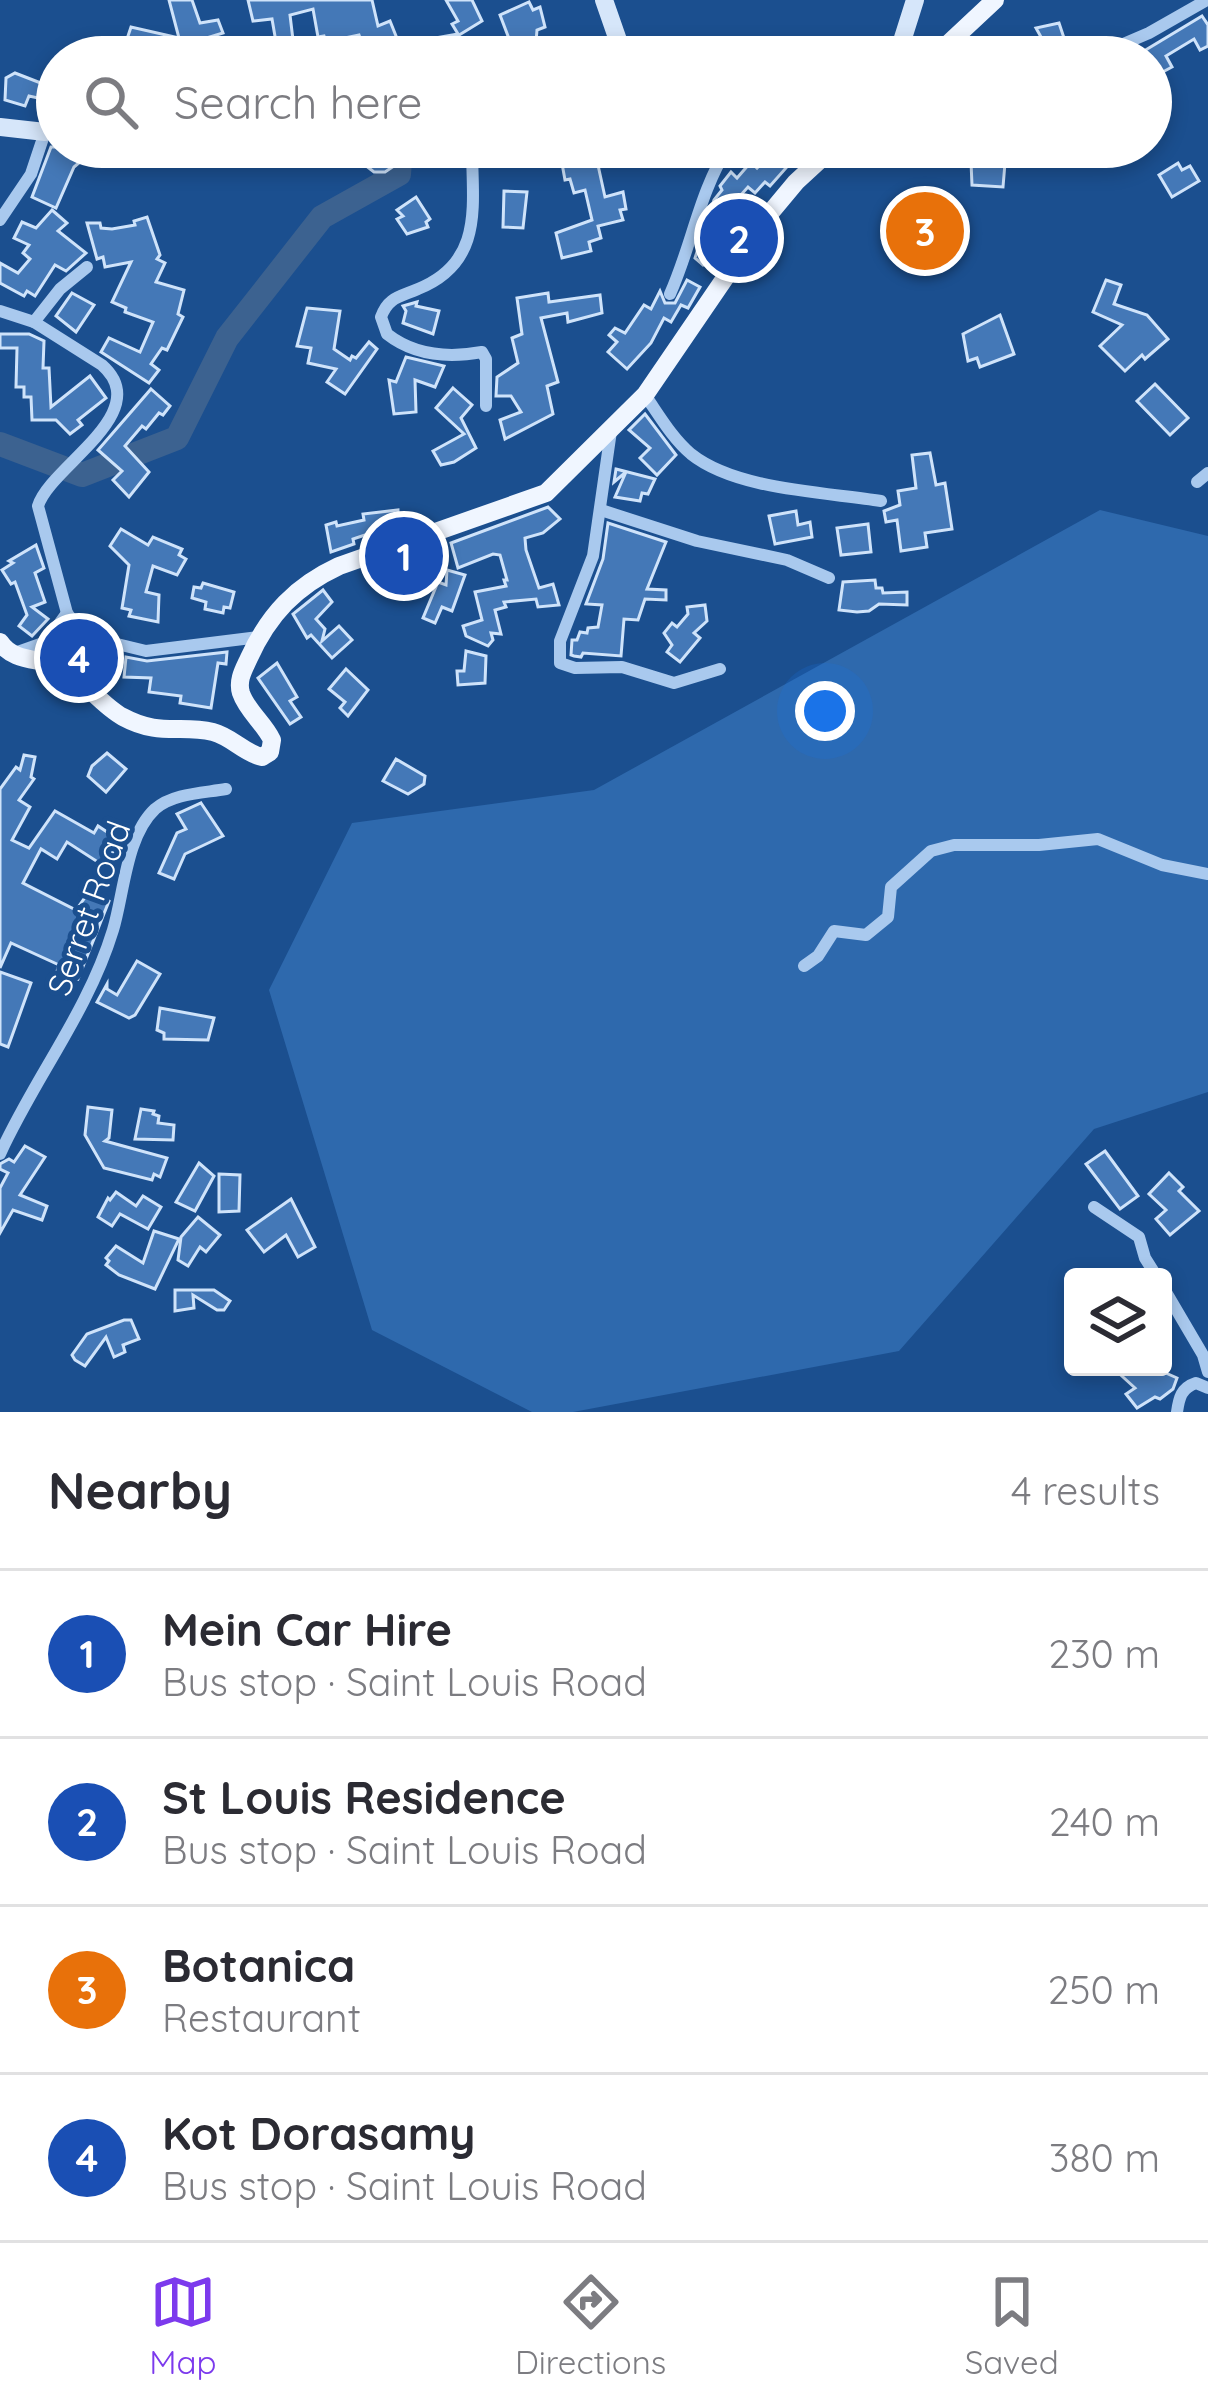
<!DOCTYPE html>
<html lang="en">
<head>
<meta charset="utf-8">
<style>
  :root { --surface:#fff; --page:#f7f7f7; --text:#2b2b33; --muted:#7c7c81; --line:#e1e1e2; --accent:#7c3aed }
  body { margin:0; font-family:Quicksand,sans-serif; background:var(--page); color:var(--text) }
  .controls { position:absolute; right:36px; bottom:36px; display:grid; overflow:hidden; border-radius:12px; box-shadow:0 6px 18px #0003 }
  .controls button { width:108px; height:108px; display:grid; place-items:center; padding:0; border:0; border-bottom:3px solid var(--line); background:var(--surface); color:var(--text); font:60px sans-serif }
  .you { position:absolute; left:825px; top:711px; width:42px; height:42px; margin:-30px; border:9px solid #fff; border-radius:50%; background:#1a73e8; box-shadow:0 0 0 18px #1a73e833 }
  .badge { display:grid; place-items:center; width:78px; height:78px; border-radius:50%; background:var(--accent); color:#fff; font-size:39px; font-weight:700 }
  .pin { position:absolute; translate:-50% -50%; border:6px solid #fff; box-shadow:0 3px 12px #0006 }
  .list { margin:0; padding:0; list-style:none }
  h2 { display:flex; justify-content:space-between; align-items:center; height:156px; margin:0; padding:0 48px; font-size:51px }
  h2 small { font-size:39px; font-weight:400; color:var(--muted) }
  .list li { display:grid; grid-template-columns:78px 1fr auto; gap:36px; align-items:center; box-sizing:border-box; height:168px; padding:0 48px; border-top:3px solid var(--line) }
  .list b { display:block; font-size:45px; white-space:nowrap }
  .list p { margin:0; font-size:39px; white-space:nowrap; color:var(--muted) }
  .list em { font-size:39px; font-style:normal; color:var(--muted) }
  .icon { flex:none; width:66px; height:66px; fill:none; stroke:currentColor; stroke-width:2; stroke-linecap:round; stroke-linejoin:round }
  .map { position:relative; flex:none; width:1208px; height:1412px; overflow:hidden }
  .search { position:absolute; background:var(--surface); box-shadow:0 6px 18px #0003; left:36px; right:36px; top:36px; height:132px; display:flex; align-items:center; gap:30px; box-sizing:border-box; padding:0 42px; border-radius:66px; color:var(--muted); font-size:45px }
  .sheet { height:828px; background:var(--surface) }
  nav { display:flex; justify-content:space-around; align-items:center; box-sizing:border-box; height:168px; border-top:3px solid var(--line); background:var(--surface); font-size:33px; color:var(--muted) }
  nav a { display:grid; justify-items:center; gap:6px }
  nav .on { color:var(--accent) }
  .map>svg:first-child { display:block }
  .green { fill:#2e69ad }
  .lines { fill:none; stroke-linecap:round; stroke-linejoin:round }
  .river { stroke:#3c6290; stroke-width:24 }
  .building { fill:#4478b7; stroke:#cfe3fa; stroke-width:3 }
  .street { stroke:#a9c9ee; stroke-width:12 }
  .secondary { stroke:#d6e6fa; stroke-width:18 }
  .primary { stroke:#f0f6ff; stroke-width:18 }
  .labels { text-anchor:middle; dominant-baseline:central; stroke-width:10; stroke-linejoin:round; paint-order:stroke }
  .street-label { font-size:33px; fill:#fff; stroke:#1b4f8f }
</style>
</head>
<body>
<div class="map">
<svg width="1208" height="1412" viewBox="0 0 1208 1412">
  <rect width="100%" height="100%" fill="#1b4f8f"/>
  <path class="green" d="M1100,510l108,26v556l-114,37 -195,222 -326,61h-41l-160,-82 -103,-340 83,-167 242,-33z"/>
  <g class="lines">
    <path class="river" d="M0,444l82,31 95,-37 50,-100 95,-121 77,-43 2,-27"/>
  </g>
  <g class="building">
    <path d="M169,0h23l8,23 18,-3 5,13 -69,21 -29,-9 6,-18 48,11z"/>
    <path d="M248,0h124l6,26 12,-5 12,30 -9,6h-26l-8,-22 -33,7 -2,-6 -6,1 -5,-28 -23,6 3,25 -17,2 -4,-23 -19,2z"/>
    <path d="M446,0h26l10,21 -44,27 21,4 -1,5h-32l-2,-17 34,-6 -6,-10 6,-3z"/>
    <path d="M529,2l4,8 7,-3 5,20 -8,3 -2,24 -19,3 -16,-42z"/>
    <path d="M1202,16l6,9v21l-8,4 -6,-11 -28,17 6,11 -15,8 -6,-3v-15h-17z"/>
    <path d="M1059,23l7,21 -6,3 1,5 -6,5h-17l-5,-15 8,-5 -5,-9z"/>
    <path d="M15,73l36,14 6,18 -9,3 -5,-9 -14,-3 -4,10 -20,-6 1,-22z"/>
    <path d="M51,147h47l-24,20 -18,41 -24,-11z"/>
    <path d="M364,147h31l-1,19 -9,6h-11l-9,-7 -4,-10z"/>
    <path d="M559,147h35l11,50 18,-5 3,17 -6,1 3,10 -25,6 3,12 -12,4 2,9 -29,7 -6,-25 36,-13 -7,-30 -11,3 -4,-14 -5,1z"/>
    <path d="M770,154l16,14 -16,18 -5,-4 -10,11 -7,-6 -18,20 7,5 -21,24 10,8 -23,21 -8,-7 19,-58 8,-10 -2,-4 11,-14 6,6 14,-16 6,6z"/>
    <path d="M971,162l34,1 -2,24 -31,-2z"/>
    <path d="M1178,163l4,7 8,-4 9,15 -27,16 -13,-22z"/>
    <path d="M504,191l23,1 -4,36 -20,-1z"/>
    <path d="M416,197l14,22 -4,3 2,5 -21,7 -10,-15 6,-3 -6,-6z"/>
    <path d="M930,206l25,8 -7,29 -23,-6 3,-9 -4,-2z"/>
    <path d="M52,210l15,13 -9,8 28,22 -20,18 -11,-6 -20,31 -8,-5 -3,5 -24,-13v-20l18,10 12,-14 -7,-6 6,-8 -15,-7 8,-16 14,6z"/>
    <path d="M147,217l13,38 -3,4 8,4 -9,19 28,8 -6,24 5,3 -16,33 -5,-2 -11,16 8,6 -10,13 -48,-31 8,-14 31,14 13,-30 -28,-10 1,-4 -14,-6 19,-40 -26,5 -2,-10 -6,2 -10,-36h13l1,5 11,1 23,-4 -1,-4z"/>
    <path d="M687,280l13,7 -12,21 -7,-3 -10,17 -7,-4 -13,25 -24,26 -19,-17 9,-10 -8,-7 6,-7 10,5 19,-28 7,4 9,-18 5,12h10z"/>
    <path d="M1106,280l15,5 -7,19 33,11 21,24 -23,20 -3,-4 -17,16 -25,-25 22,-21 -29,-13z"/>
    <path d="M72,293l22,12 -18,27 -20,-16z"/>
    <path d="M548,293l1,9 51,-7 2,18 -34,9 -1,-9 -26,5 17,64 -11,4 6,28 -48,25 -5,-19 21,-8 -10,-16h-15l1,-19 21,-14 -6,-25 10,-4 -5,-36z"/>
    <path d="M417,302l-1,4 23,5 -6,23 -30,-11 3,-12 -3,-5z"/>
    <path d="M307,308l33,3 -6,38 16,11 2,-4 4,2 13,-16 8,7 -32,45 -18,-12 9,-13 -28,-6 3,-15 -14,-2z"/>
    <path d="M1000,315l14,39 -34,13 -3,-9 -9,3 -5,-27z"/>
    <path d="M0,334h29l15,7 -1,27h6l2,39 39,-31 16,22 -28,22 4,5 -12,9 -14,-14h-24l-1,-23h-7v-10h-8l1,-39h-17z"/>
    <path d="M406,357l38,9 -9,21 -20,-7 1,32 -22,2 -5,-34 7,2z"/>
    <path d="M1155,384l33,34 -18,17 -33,-34z"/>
    <path d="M453,388l19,17 -11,13 15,30 -22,14 -13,3 -8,-14 31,-17 -28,-26z"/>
    <path d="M151,389l19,17 -7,9 -4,-2 -13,16 -4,-3 -17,20 24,26 -20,25 -16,-17 9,-9 -24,-21z"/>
    <path d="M645,414l31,41 -19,20 -17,-17 10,-10 -21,-18z"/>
    <path d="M930,453l6,32 9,-2 7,46 -27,4 2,14 -26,4 -4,-31 -11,2 -2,-11 16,-6 -2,-14 18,-3 -4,-33z"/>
    <path d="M616,469l39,10 -7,15 -6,-1 -2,8 -25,-4 11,-25 -12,10z"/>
    <path d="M548,507l12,12 -17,14 -18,5 1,12 13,38 14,-4 6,21 -21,2 -2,-8 -32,3 2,5 -11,3 6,24 -10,-1 2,7 -5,6 -22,-10 -3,-10 19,-6 -7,-28 31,-6 -2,-6h3l-7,-25 -7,-1 -35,14 -7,-25z"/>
    <path d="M398,510l1,20 -34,5 -12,4 1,5 -23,8 -5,-27 10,-3 1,4 27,-6 -1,-6z"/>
    <path d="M796,511l2,14 12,-3 2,15 -37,7 -6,-28z"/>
    <path d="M608,523l58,19 -19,47 19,1v10l-21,-1 -7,21 -14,-1 -3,37 -38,-3 -2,4 -7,-1 -3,-1 1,-15h5l3,-8 7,1 1,-5 10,-1 4,-22 -16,-1 17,-45z"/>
    <path d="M868,524l3,28 -30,3 -4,-27z"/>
    <path d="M121,529l27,16 5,-8 29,12 -3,6 7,4 -9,16 -24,-9 -7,26 13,3 -1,27 -29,-6 2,-6 -9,-2 7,-43 -19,-19z"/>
    <path d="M36,545l8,23 -9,5 10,29 -13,5 16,12 -16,17 -13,-10 8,-11 -12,-33 -4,2 -9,-14 11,-7 -4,-2z"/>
    <path d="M447,570l18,5 -13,36 -10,-4 -7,16 -12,-5 15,-36 8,3z"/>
    <path d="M875,580l1,8h6l1,5 24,-1v13l-28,-1 -10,7 -12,1 -18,-2 4,-28z"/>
    <path d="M203,583l31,9 -4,16 -6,-1 -1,6 -18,-4 1,-7 -14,-4 2,-11 7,1z"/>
    <path d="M323,590l9,12 -16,17 9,10 -3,12 17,-15 13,14 -20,18 -21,-23 -4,3 -14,-24z"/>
    <path d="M705,605l2,16 -13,12 6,5 -20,24 -13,-10 5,-7 -8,-12 8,-10 5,4 11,-13 -1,-7z"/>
    <path d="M466,651l20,5 -1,27 -27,2 -1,-14h7z"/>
    <path d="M227,652l-1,12 -8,-1 -7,45 -31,-5 1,-7 -32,-4 2,-14 -27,-1 2,-20 21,4z"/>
    <path d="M277,663l20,34 -7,4 11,16 -11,7 -32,-46z"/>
    <path d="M346,669l22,21 -20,26 -8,-8 5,-6 -16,-13z"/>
    <path d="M107,753l19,16 -20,23 -18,-16 4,-10z"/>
    <path d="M24,755l11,2 -4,20 3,2 -15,21 11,7 -18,33 17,8 26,-37 39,22 4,-7 18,12 -3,3 5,3 -14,22 -37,-24 -10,17 -16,-10 -18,34 53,27 15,-21 18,12 -31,78 -21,-8 2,-6 -48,-22 -11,25v-179l16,-22 4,3z"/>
    <path d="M396,759l29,17 -1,8 -16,10 -25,-13z"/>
    <path d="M201,803l22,33 -38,18 -11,25 -15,-6 18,-40 9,-4 -9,-15z"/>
    <path d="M137,961l23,13 -25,41 -6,3 -32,-16 10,-18v5l10,6z"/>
    <path d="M0,972l31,11 -23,64 -8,-3z"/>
    <path d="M160,1008l54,10 -6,22 -44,-1v-6l-7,-3z"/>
    <path d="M88,1107l24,3 -3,28 -4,3 62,17 -7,19 -6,-3 -2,6 -48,-12 -19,-33z"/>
    <path d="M141,1109l13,2 -1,3 6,2 -1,7 16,2 -1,15 -38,-1z"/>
    <path d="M25,1146l20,11 -25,38 27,11 -5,14 -29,-10 -13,23v-45l8,-15 -8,-4v-5l9,-5 5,3z"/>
    <path d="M1105,1151l33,45 -18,13 -34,-45z"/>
    <path d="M199,1163l15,13 -19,35 -19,-9z"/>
    <path d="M1169,1173l14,14 -4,4 20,20 -29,24 -14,-16 10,-9 -17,-16z"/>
    <path d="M219,1174l21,1 -1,36 -20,1z"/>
    <path d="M116,1192l20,14 7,-10 18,11 -13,22 -28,-15 -8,12 -14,-9 10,-19 2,2z"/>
    <path d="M291,1199l24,48 -17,10 -12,-22 -22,17 -17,-22z"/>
    <path d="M198,1217l22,18 -14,17 -6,-5 -12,19 -10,-6 3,-23z"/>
    <path d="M154,1231l25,8 -24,50 -36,-14 -13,-10 3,-4 -3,-3 10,-12 27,17z"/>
    <path d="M175,1290h39l16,11 -6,9h-7l-24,-15 1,13 -19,3z"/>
    <path d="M124,1320h7l8,19 -16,6 2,7 -11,5 -8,-20 -21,29 -10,-6 -3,-5 15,-21z"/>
    <path d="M1112,1367h40l25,11 -4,11 -13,10 -5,-2 -18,11 -11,-14 9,-6z"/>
  </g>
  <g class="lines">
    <g class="street">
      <path d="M1093,57l56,-24 58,-33"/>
      <path d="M472,147c0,57 13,115 -54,142 -18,8 -30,8 -37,28l6,17c28,22 62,24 95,18l4,7v47"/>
      <path d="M0,220l31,-46 14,-42"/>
      <path d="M670,294c22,-49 29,-101 58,-147"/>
      <path d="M0,311l34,11 68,43c54,48 -52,101 -64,141l29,107 17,23 62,15 113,-14"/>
      <path d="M34,322l26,-33 27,-22"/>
      <path d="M645,395c14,20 27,43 46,59 45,36 134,38 190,47"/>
      <path d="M611,431l-18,125 -33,85v22l15,5 47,-1 52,16 46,-14"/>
      <path d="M1197,482l11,-9"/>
      <path d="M601,510l96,31 90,19 42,18"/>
      <path d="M15,653l31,-11 21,-29"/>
      <path d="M804,966l14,-10 16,-25 32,4 22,-18 3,-30 40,-36 23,-6h85l59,-6 64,26 46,9"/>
      <path d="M0,1154c35,-77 88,-142 113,-224 11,-36 13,-94 42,-121 18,-16 49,-16 71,-20"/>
      <path d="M1094,1207l45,30 6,21 12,19"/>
      <path d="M1163,1287l40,68 5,17"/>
      <path d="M1177,1412c2,-14 4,-24 19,-29l12,5"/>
    </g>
    <g class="secondary">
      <path d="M604,0l16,46 -4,11"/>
      <path d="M897,57l18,-57"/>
      <path d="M0,127l45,5 12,-14"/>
    </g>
    <g class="primary">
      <path d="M934,57l61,-57"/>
      <path d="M0,642c13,20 38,16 58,24 25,11 41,38 65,51 37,20 57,7 90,15 19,5 31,21 49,25l8,-5 2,-12c-8,-17 -25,-29 -31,-47 -4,-13 3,-24 8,-35 20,-44 47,-72 90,-92l207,-73 99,-98 121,-177 30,-36 38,-35"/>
    </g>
  </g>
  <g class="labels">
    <g class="street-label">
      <text transform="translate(88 908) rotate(-70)">Serret Road</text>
    </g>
  </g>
</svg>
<div class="controls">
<button><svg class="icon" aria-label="layers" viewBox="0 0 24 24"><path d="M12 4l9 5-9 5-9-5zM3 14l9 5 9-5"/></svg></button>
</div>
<div class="you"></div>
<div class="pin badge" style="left:404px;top:556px;background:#1a4fb4">1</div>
<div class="pin badge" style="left:739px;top:238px;background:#1a4fb4">2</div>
<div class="pin badge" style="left:925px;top:231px;background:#e8710a">3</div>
<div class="pin badge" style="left:79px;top:658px;background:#1a4fb4">4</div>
<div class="search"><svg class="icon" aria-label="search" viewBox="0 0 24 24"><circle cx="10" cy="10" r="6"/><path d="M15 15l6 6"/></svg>Search here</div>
</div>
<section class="sheet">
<h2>Nearby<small>4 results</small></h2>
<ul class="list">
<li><span class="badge" style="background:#1a4fb4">1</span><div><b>Mein Car Hire</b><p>Bus stop · Saint Louis Road</p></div><em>230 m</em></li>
<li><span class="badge" style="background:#1a4fb4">2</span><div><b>St Louis Residence</b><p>Bus stop · Saint Louis Road</p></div><em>240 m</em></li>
<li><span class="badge" style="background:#e8710a">3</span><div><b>Botanica</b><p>Restaurant</p></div><em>250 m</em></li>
<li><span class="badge" style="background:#1a4fb4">4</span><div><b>Kot Dorasamy</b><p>Bus stop · Saint Louis Road</p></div><em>380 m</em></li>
</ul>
</section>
<nav>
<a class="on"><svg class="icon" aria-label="map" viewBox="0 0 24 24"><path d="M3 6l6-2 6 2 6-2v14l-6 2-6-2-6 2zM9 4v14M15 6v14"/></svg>Map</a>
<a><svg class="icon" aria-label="directions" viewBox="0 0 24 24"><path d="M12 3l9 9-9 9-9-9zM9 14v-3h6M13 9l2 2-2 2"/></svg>Directions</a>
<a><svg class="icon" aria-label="saved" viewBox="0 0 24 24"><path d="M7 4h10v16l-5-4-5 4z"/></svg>Saved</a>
</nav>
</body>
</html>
